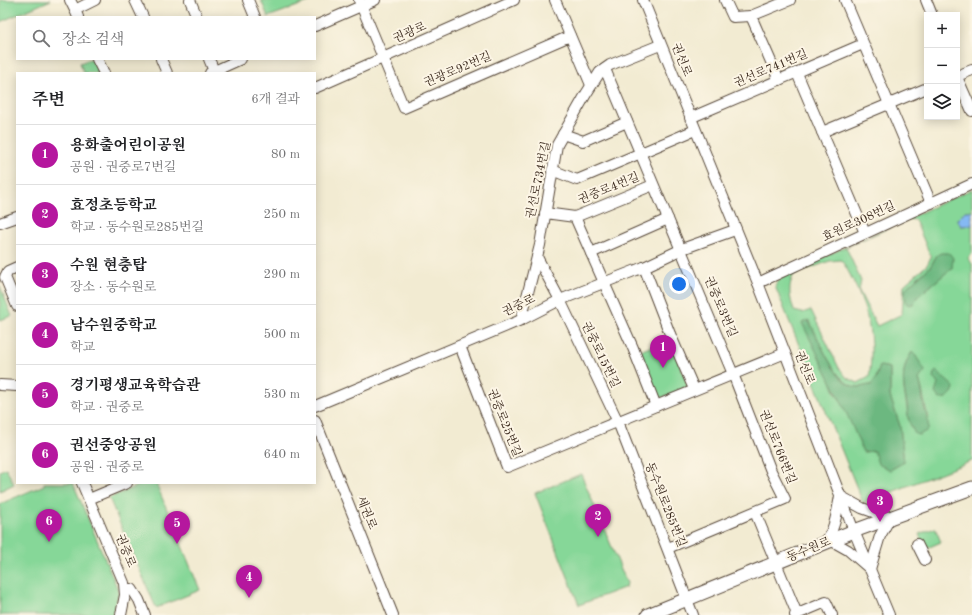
<!DOCTYPE html>
<html lang="ko">
<head>
<meta charset="utf-8">
<style>
  :root { --surface:#fff; --page:#f2f2f2; --text:#202124; --muted:#757577; --line:#e0e0e0; --accent:#b5179e }
  body { margin:0; font-family:"Old Standard TT","Noto Serif KR",serif; background:var(--page); color:var(--text) }
  .controls { position:absolute; right:12px; top:12px; display:grid; overflow:hidden; border-radius:0px; box-shadow:0 2px 10px #0003 }
  .controls button { width:36px; height:36px; display:grid; place-items:center; padding:0; border:0; border-bottom:1px solid var(--line); background:var(--surface); color:var(--text); font:20px sans-serif }
  .you { position:absolute; left:679px; top:284px; width:14px; height:14px; margin:-10px; border:3px solid #fff; border-radius:50%; background:#1a73e8; box-shadow:0 0 0 6px #1a73e833 }
  .badge { display:grid; place-items:center; width:26px; height:26px; border-radius:50%; background:var(--accent); color:#fff; font-size:13px; font-weight:700 }
  .pin { position:absolute; translate:-50% -33px; filter:drop-shadow(0 1px 2px #0008) }
  .pin::after { content:''; position:absolute; top:21px; width:14px; height:12px; background:inherit; clip-path:polygon(0 0,100% 0,50% 100%) }
  .list { margin:0; padding:0; list-style:none }
  h2 { display:flex; justify-content:space-between; align-items:center; height:52px; margin:0; padding:0 16px; font-size:17px }
  h2 small { font-size:13px; font-weight:400; color:var(--muted) }
  .list li { display:grid; grid-template-columns:26px 1fr auto; gap:12px; align-items:center; box-sizing:border-box; height:60px; padding:0 16px; border-top:1px solid var(--line) }
  .list b { display:block; font-size:15px; white-space:nowrap }
  .list p { margin:0; font-size:13px; white-space:nowrap; color:var(--muted) }
  .list em { font-size:13px; font-style:normal; color:var(--muted) }
  .icon { flex:none; width:22px; height:22px; fill:none; stroke:currentColor; stroke-width:2; stroke-linecap:round; stroke-linejoin:round }
  .map { position:relative; flex:none; width:972px; height:615px; overflow:hidden }
  .search { position:absolute; background:var(--surface); box-shadow:0 2px 10px #0003; left:16px; top:16px; width:300px; height:44px; display:flex; align-items:center; gap:10px; box-sizing:border-box; padding:0 14px; border-radius:0px; color:var(--muted); font-size:15px }
  .panel { position:absolute; background:var(--surface); box-shadow:0 2px 10px #0003; left:16px; top:72px; width:300px; height:412px; border-radius:0px }
  .map>svg:first-child { display:block }
  .green { fill:#86d798; stroke:#60805b; fill-rule:evenodd }
  .forest { fill:#6cb880; stroke:#54714f }
  .water { fill:#85b9f3; stroke:#607288 }
  .lines { fill:none; stroke-linecap:round; stroke-linejoin:round }
  .minor-casing { stroke:#564739; stroke-width:12 }
  .major-casing { stroke:#564739; stroke-width:15 }
  .minor { stroke:#fff; stroke-width:10 }
  .major { stroke:#fff; stroke-width:13 }
  .labels { text-anchor:middle; dominant-baseline:central; stroke-width:4; stroke-linejoin:round; paint-order:stroke }
  .street-label { font-size:12px; fill:#3b2a1e; stroke:#fcf5e5 }
</style>
</head>
<body>
<div class="map">
<svg width="972" height="615" viewBox="0 0 972 615">
  <rect width="100%" height="100%" fill="#fcf5e5"/>
  <filter id="ink" filterUnits="userSpaceOnUse"><feTurbulence type="fractalNoise" baseFrequency=".025" numOctaves="2"/><feDisplacementMap in="SourceGraphic" scale="8" xChannelSelector="R" yChannelSelector="G"/><feConvolveMatrix kernelMatrix="1 2 1 2 8 2 1 2 1" color-interpolation-filters="sRGB"/></filter>
  <filter id="wash" filterUnits="userSpaceOnUse"><feTurbulence type="fractalNoise" baseFrequency=".012" numOctaves="4" result="noise"/><feDisplacementMap in="SourceGraphic" scale="16" xChannelSelector="R" yChannelSelector="G"/><feGaussianBlur stdDeviation="0.9" result="paint"/><feColorMatrix in="noise" values="0 0 0 0 0 0 0 0 0 0 0 0 0 0 0 0 0 1.4 0 .05"/><feComposite in="paint" operator="in"/></filter>
  <g filter="url(#wash)">
    <rect width="100%" height="100%" fill="#f2ebd2"/>
    <g class="green">
      <path d="M0,0h51l-51,22z"/>
      <path d="M261,0h53l-46,17z"/>
      <path d="M90,59h3l6,14h-15l-4,-10z"/>
      <path d="M972,189v22h-7l-4,15 11,-1v29l-4,4 4,6v197l-109,42 -88,-217 7,-10zM909,219l6,1 16,37 -4,8 -23,20 -2,29 -25,12 -18,-35 2,-10 -15,-34zM937,255l15,13 -35,29 -9,-11 22,-19zM841,260c9,11 25,47 27,62 4,17 4,38 1,55l-11,6 -11,-5 -8,-10 -28,-58 -9,3 -8,-2c-4,-13 -7,-24 0,-37l36,-13zM809,320c10,18 27,68 50,67 4,0 8,-2 12,-2l5,-7 4,-12 10,2v28l10,30 4,36 -14,8 -16,-19 -11,1 -17,-43 -11,-17zM912,352l9,22 -2,5c5,14 5,27 10,40h-21c-1,-25 -12,-43 4,-67z"/>
      <path d="M0,286l12,30 -12,4z"/>
      <path d="M667,340l5,3 16,44 -27,11 -6,-2 -15,-45z"/>
      <path d="M6,468l8,16 -14,7v-20z"/>
      <path d="M581,474l46,109 -1,4 -47,18 -44,-112z"/>
      <path d="M44,483h29l46,109 -7,23h-112v-111l44,-19z"/>
      <path d="M145,483h11l44,107 -44,18 -47,-110z"/>
      <path d="M935,528l6,14 -16,7 -6,-15z"/>
    </g>
    <g class="forest">
      <path d="M941,253h8l4,5 -1,10 -35,29 -4,7 -4,1 -3,-2 -1,-13 3,-4 22,-19 7,-12z"/>
      <path d="M808,320c11,17 27,68 51,67 3,0 8,-2 12,-2l5,-7 4,-12 10,2v28l10,30 4,36 -14,8 -12,-6 -4,-13 -11,1c-17,-44 -40,-86 -61,-129z"/>
      <path d="M912,352l4,4 9,15 -6,8c3,9 3,17 5,26 2,9 5,15 4,25l-9,5 -4,-1c-2,-4 -5,-9 -6,-14 -2,-5 -1,-11 -2,-16 -4,-20 -7,-34 5,-52z"/>
      <path d="M936,371l18,16 -1,5 -7,6 -6,1 -5,-6 3,-9 -5,-7 1,-4z"/>
    </g>
    <path class="water" d="M965,211h7v14l-11,1 -4,-6z"/>
  </g>
  <g filter="url(#ink)">
    <g class="lines">
      <g class="minor-casing">
        <g id="minor">
          <path d="M70,0l5,10"/>
          <path d="M135,0l8,17"/>
          <path d="M190,0l7,17"/>
          <path d="M248,0l7,17"/>
          <path d="M359,0l45,108 166,-72"/>
          <path d="M555,0l36,85"/>
          <path d="M643,0l115,283 96,248 35,84"/>
          <path d="M725,0l8,17 18,-1 28,64"/>
          <path d="M845,0l86,203"/>
          <path d="M926,0l6,15"/>
          <path d="M751,16l39,-16"/>
          <path d="M78,17l-3,-7 20,-10"/>
          <path d="M315,26l60,-26"/>
          <path d="M97,59l7,14"/>
          <path d="M161,59l6,14"/>
          <path d="M209,59l5,12"/>
          <path d="M605,69l128,305 38,97 14,28 -117,49"/>
          <path d="M210,73l31,-14"/>
          <path d="M797,73l68,160"/>
          <path d="M957,76l15,-6"/>
          <path d="M957,77l15,34"/>
          <path d="M315,88l199,-88"/>
          <path d="M690,118l173,-74"/>
          <path d="M822,132l105,-44"/>
          <path d="M563,134l20,7 44,-19"/>
          <path d="M552,170l25,10 118,-50"/>
          <path d="M545,213l30,4 58,131 23,58"/>
          <path d="M575,217l78,-32"/>
          <path d="M0,223l17,-6"/>
          <path d="M591,253l77,-34"/>
          <path d="M537,257l23,43 58,122 75,193"/>
          <path d="M17,267l-9,4 -3,6 12,29"/>
          <path d="M644,267l26,67 24,55"/>
          <path d="M758,283l214,-99"/>
          <path d="M521,320l19,-75 17,-100 29,-51 14,-22 10,-7 50,-20"/>
          <path d="M460,346l47,121 278,-114"/>
          <path d="M0,385l17,1"/>
          <path d="M315,406l206,-86 39,-20 84,-33 38,-18 53,-19"/>
          <path d="M315,420l78,195"/>
          <path d="M82,483l42,100 1,12 -4,20"/>
          <path d="M89,499l38,-16"/>
          <path d="M755,512l42,102"/>
          <path d="M825,543c10,-14 12,-31 15,-47l22,12 28,10 -10,18 -10,33 -22,-19 -16,-9"/>
          <path d="M917,544l8,16"/>
          <path d="M125,589h7l7,11 6,15"/>
          <path d="M795,615l31,-13 6,13"/>
        </g>
      </g>
      <g class="major-casing">
        <path id="major" d="M648,615l206,-84 118,-43"/>
      </g>
      <use href="#minor" class="minor"/>
      <use href="#major" class="major"/>
    </g>
  </g>
  <g class="labels">
    <g class="street-label">
      <text transform="translate(410 33) rotate(-24)">권광로</text>
      <text transform="translate(681 60) rotate(68)">권선로</text>
      <text transform="translate(771 69) rotate(-23)">권선로741번길</text>
      <text transform="translate(458 70) rotate(-23)">권광로92번길</text>
      <text transform="translate(539 180) rotate(-78)">권선로734번길</text>
      <text transform="translate(609 189) rotate(-22)">권중로4번길</text>
      <text transform="translate(859 222) rotate(-25)">효원로308번길</text>
      <text transform="translate(519 306) rotate(-26)">권중로</text>
      <text transform="translate(720 307) rotate(67)">권중로3번길</text>
      <text transform="translate(600 355) rotate(64)">권중로15번길</text>
      <text transform="translate(804 368) rotate(69)">권선로</text>
      <text transform="translate(504 423) rotate(68)">권중로25번길</text>
      <text transform="translate(777 447) rotate(68)">권선로766번길</text>
      <text transform="translate(665 505) rotate(68)">동수원로285번길</text>
      <text transform="translate(366 513) rotate(68)">세권로</text>
      <text transform="translate(809 550) rotate(-22)">동수원로</text>
      <text transform="translate(125 551) rotate(68)">권중로</text>
    </g>
  </g>
</svg>
<div class="controls">
<button>+</button>
<button>−</button>
<button><svg class="icon" aria-label="layers" viewBox="0 0 24 24"><path d="M12 4l9 5-9 5-9-5zM3 14l9 5 9-5"/></svg></button>
</div>
<div class="you"></div>
<div class="pin badge" style="left:663px;top:368px">1</div>
<div class="pin badge" style="left:598px;top:537px">2</div>
<div class="pin badge" style="left:880px;top:522px">3</div>
<div class="pin badge" style="left:249px;top:598px">4</div>
<div class="pin badge" style="left:177px;top:544px">5</div>
<div class="pin badge" style="left:49px;top:542px">6</div>
<div class="search"><svg class="icon" aria-label="search" viewBox="0 0 24 24"><circle cx="10" cy="10" r="6"/><path d="M15 15l6 6"/></svg>장소 검색</div>
<section class="panel">
<h2>주변<small>6개 결과</small></h2>
<ul class="list">
<li><span class="badge">1</span><div><b>용화출어린이공원</b><p>공원 · 권중로7번길</p></div><em>80 m</em></li>
<li><span class="badge">2</span><div><b>효정초등학교</b><p>학교 · 동수원로285번길</p></div><em>250 m</em></li>
<li><span class="badge">3</span><div><b>수원 현충탑</b><p>장소 · 동수원로</p></div><em>290 m</em></li>
<li><span class="badge">4</span><div><b>남수원중학교</b><p>학교</p></div><em>500 m</em></li>
<li><span class="badge">5</span><div><b>경기평생교육학습관</b><p>학교 · 권중로</p></div><em>530 m</em></li>
<li><span class="badge">6</span><div><b>권선중앙공원</b><p>공원 · 권중로</p></div><em>640 m</em></li>
</ul>
</section>
</div>
</body>
</html>
